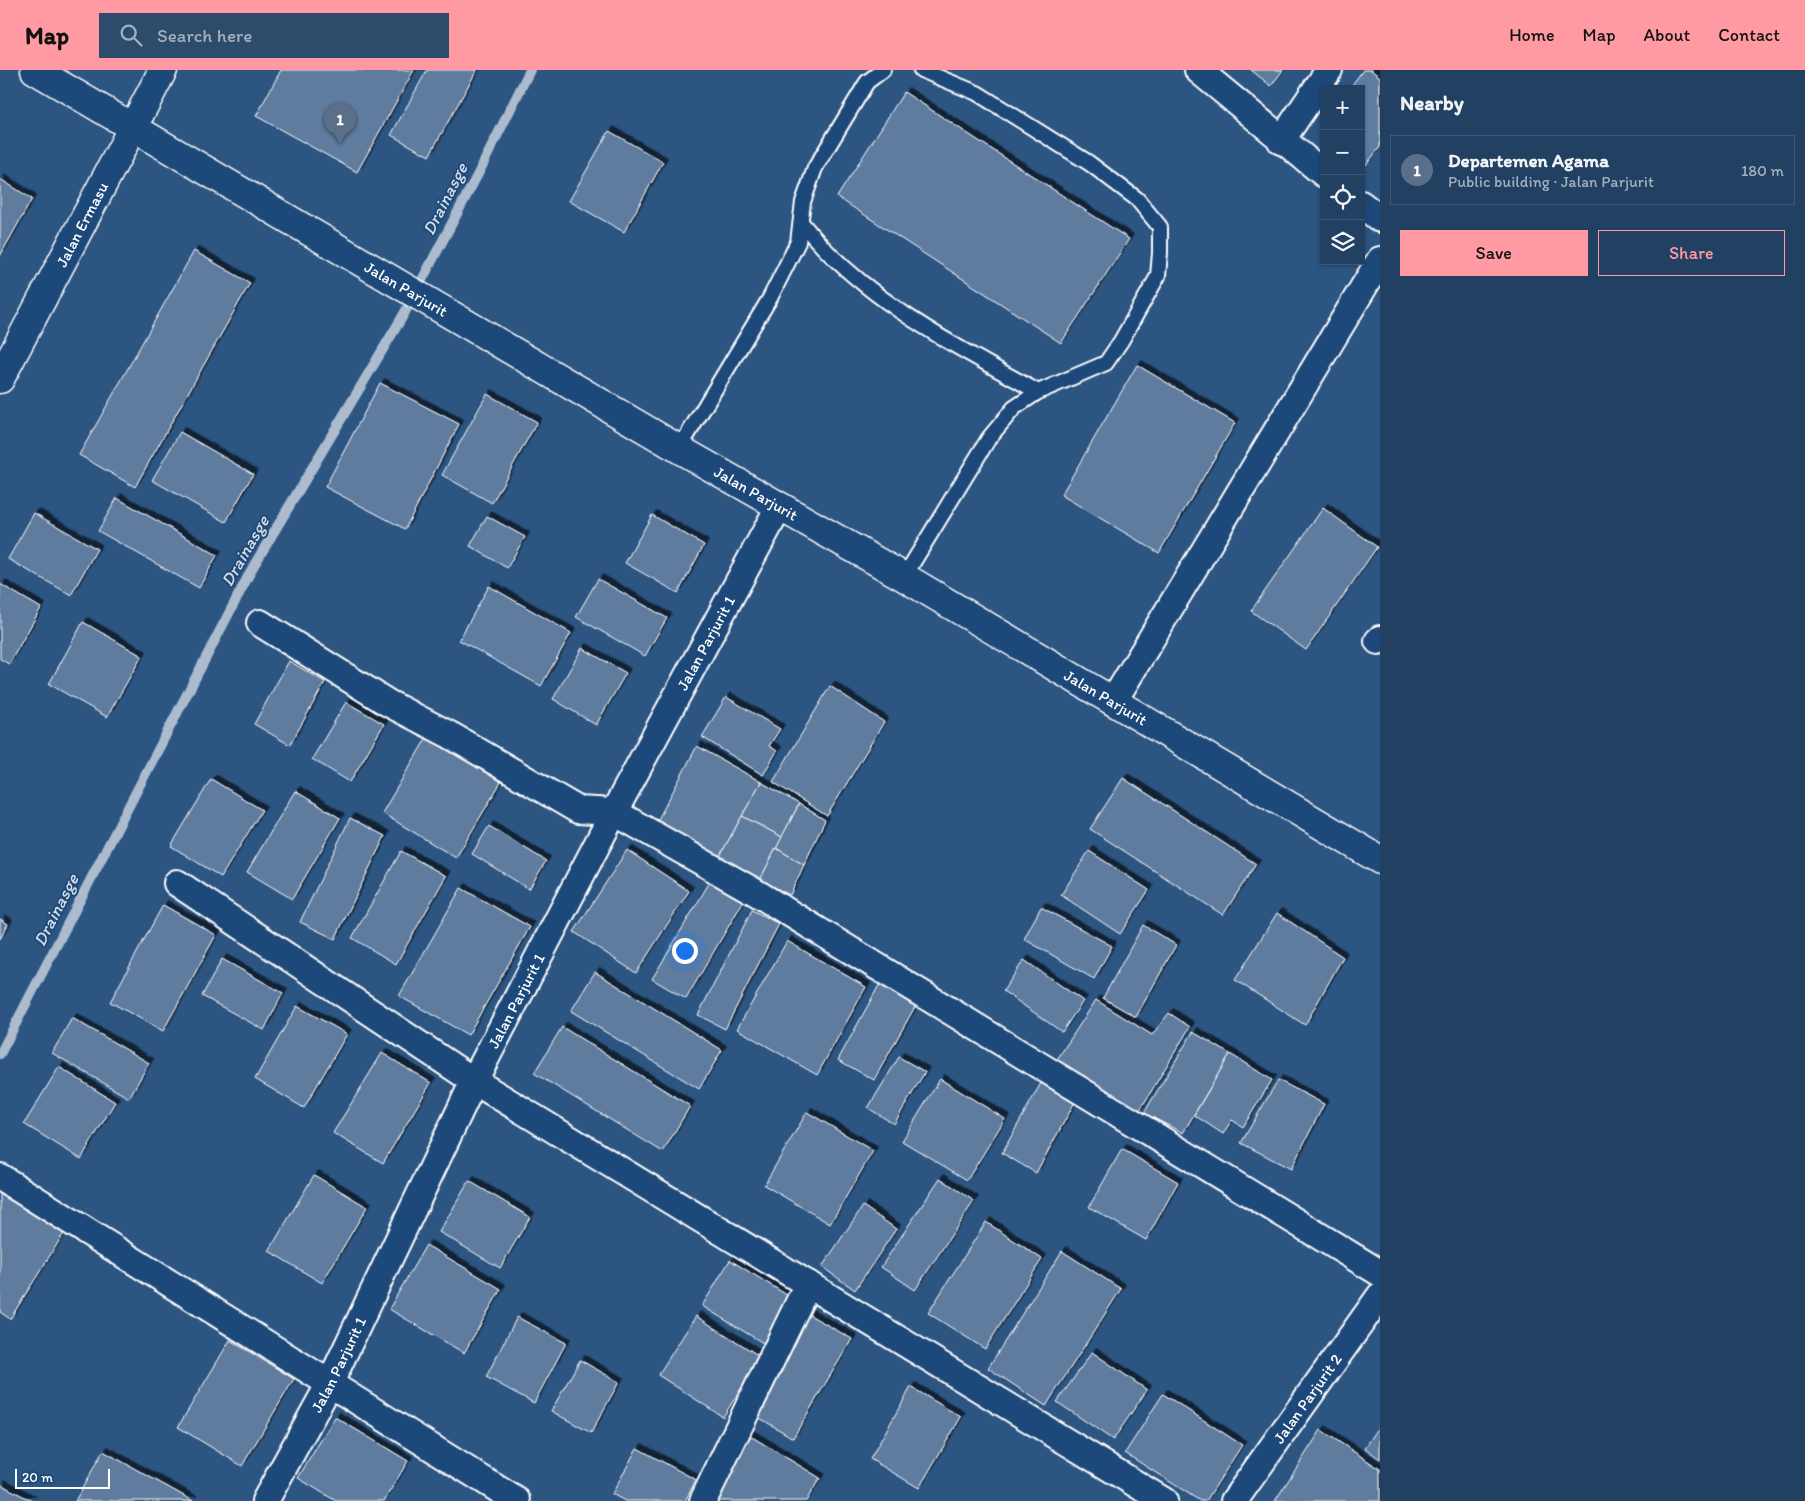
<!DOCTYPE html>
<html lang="en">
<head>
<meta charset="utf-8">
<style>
  :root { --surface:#214062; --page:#2d4b6b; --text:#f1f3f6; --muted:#a2afbe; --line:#3e5977; --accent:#ff9aa2 }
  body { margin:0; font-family:Itim,sans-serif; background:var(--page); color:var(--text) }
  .controls { position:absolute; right:15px; top:15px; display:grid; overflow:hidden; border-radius:0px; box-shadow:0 1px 4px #0004 }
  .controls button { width:45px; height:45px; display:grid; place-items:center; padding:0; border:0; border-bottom:1px solid var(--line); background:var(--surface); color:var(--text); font:25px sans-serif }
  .scale { position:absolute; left:15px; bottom:12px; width:95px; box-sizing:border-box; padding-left:5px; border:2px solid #fff; border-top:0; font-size:14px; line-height:18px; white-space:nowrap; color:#fff; -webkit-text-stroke:4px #1f4a7a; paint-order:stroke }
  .you { position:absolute; left:684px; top:880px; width:18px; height:18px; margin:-12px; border:4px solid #fff; border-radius:50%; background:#1a73e8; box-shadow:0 0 0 8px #1a73e833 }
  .badge { display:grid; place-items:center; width:32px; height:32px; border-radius:50%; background:var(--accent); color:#fff; font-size:16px; font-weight:700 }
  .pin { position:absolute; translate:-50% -41px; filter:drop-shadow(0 1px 2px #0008) }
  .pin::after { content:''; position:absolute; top:26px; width:18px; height:15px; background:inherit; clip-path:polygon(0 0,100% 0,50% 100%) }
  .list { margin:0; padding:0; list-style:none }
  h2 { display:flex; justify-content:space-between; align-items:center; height:65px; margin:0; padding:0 20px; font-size:21px }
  h2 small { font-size:16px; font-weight:400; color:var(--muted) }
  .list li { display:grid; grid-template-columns:32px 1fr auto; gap:15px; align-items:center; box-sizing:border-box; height:70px; margin:0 10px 10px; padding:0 10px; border:1px solid var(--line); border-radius:0px }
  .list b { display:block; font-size:19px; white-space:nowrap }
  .list p { margin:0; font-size:16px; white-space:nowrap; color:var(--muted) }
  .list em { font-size:16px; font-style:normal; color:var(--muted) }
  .actions { display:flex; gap:10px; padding:15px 20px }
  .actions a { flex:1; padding:11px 0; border:1px solid var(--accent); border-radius:0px; text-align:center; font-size:18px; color:var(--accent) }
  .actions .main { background:var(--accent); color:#111 }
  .icon { flex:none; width:28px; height:28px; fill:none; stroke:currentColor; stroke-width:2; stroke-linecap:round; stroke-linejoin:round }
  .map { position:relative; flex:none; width:1380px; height:1431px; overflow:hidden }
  header { display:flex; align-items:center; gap:30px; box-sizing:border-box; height:70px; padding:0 25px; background:var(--accent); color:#111 }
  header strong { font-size:24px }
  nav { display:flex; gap:28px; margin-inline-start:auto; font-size:18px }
  .search { width:350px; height:45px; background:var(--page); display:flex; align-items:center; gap:12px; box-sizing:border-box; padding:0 18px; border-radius:0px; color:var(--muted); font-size:19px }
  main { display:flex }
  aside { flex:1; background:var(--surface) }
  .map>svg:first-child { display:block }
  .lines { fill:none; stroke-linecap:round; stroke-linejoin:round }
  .stream { stroke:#acbcce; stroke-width:10 }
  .building { fill:#5e7c9f; stroke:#fff; filter:url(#shadow) }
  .service-casing { stroke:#fff; stroke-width:18 }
  .minor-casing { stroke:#fff; stroke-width:30 }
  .tertiary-casing { stroke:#fff; stroke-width:31 }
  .service { stroke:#1f4a7a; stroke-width:14 }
  .minor { stroke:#1f4a7a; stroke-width:26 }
  .tertiary { stroke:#1f4a7a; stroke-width:28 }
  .labels { text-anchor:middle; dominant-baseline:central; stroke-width:4; stroke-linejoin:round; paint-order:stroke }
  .street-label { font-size:16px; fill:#fff; stroke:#1f4a7a }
  .water-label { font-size:18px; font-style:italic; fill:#d5dde6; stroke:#1f4a7a }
</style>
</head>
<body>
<header>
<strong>Map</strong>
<div class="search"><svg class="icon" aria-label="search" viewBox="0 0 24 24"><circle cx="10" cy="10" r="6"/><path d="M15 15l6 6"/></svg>Search here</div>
<nav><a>Home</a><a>Map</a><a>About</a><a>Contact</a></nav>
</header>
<main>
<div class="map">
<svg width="1380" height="1431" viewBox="0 0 1380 1431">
  <defs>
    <filter id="shadow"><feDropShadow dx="4.5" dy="-4.5" stdDeviation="0" flood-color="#0009"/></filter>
  </defs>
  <rect width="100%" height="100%" fill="#2c5582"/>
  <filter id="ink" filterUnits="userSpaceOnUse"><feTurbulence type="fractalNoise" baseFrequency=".02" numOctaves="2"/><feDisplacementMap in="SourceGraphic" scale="10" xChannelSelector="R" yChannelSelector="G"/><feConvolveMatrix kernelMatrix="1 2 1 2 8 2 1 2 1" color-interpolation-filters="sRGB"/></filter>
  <g filter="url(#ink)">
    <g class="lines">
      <path class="stream" d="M0,984l253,-487 151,-253 74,-140 52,-104"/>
    </g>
    <g class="building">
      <path d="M281,0h133l-57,102 -101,-56z"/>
      <path d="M427,0h50l-48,86 -38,-21z"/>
      <path d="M1251,0h32l-12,16z"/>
      <path d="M1363,0h8l9,7v70l-14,18 -5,-4v-72h-12z"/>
      <path d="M904,22l225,147 -68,104 -224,-146z"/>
      <path d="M609,61l54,31 -39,70 -55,-31z"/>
      <path d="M0,109l32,20 -32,57z"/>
      <path d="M194,181l56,32 -115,204 -56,-32z"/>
      <path d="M1137,295l98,58 -76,130 -98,-58z"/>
      <path d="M380,313l79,41 -54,105 -80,-42z"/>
      <path d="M487,324l50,28 -45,81 -50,-28z"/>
      <path d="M180,362l73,42 -27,48 -74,-42z"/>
      <path d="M117,428l100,57 -18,33 -101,-57z"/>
      <path d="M1323,438l54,39 -71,103 -55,-39z"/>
      <path d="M34,443l63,36 -26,46 -63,-36z"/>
      <path d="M652,445l52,30 -26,48 -53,-30z"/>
      <path d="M487,446l38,21 -18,31 -37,-22z"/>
      <path d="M598,509l69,39 -22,38 -69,-39z"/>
      <path d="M0,514l41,24 -32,56 -9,-5z"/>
      <path d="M489,516l82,47 -30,53 -82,-46z"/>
      <path d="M83,552l59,34 -35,61 -58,-33z"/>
      <path d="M582,578l44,25 -30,52 -43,-26z"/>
      <path d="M289,591l36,21 -35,63 -36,-21z"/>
      <path d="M830,616l54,36 -57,94 -54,-34z"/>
      <path d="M726,627l54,32 -11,17 8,5 -14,24 -61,-38z"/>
      <path d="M346,632l38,22 -34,58 -38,-23z"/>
      <path d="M427,667l74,45 -45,76 -74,-45z"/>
      <path d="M697,676l64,36 -45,81 -63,-34z"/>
      <path d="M1123,708l133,86 -33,51 -133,-86z"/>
      <path d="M211,709l51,31 -41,67 -50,-31z"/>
      <path d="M761,712l38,22 -17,33 -40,-21z"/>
      <path d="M295,721l45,27 -48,81 -45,-27z"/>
      <path d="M799,734l26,16 -21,45 -28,-17z"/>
      <path d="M742,746l40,21 -22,43 -44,-17z"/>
      <path d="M350,748l35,18 -50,103 -35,-17z"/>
      <path d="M489,756l57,35 -17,28 -57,-35z"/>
      <path d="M776,778l28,17 -14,30 -30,-15z"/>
      <path d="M627,780l62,41 -53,82 -62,-41z"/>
      <path d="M401,781l45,25 -50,88 -44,-26z"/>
      <path d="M1089,781l60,39 -29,44 -59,-39z"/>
      <path d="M714,805l33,20 -61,104 -34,-20z"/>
      <path d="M461,818l69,39 -62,108 -69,-39z"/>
      <path d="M163,835l53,30 -53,96 -53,-29z"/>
      <path d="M1041,837l71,39 -18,33 -70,-40z"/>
      <path d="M752,840l27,14 -54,105 -27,-14z"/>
      <path d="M1277,843l66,44 -38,68 -70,-45z"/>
      <path d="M0,849l8,5 -8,15z"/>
      <path d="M1143,855l33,20 -40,72 -33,-19z"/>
      <path d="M787,871l79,46 -49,88 -80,-46z"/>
      <path d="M222,889l61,34 -19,37 -62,-34z"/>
      <path d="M1024,890l59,41 -21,31 -59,-41z"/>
      <path d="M595,902l127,78 -23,39 -128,-78z"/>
      <path d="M884,906l37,20 -47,84 -36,-20z"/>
      <path d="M1096,930l56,35 17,-22 21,14 -53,88 -83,-51z"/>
      <path d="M297,936l50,28 -43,74 -49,-29z"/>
      <path d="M72,948l77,45 -20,35 -77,-45z"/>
      <path d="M562,957l128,79 -27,46 -129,-79z"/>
      <path d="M1193,962l37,22 -47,79 -39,-20z"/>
      <path d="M382,983l49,30 -48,80 -50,-30z"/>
      <path d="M1230,984l42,26 -29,47 -11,-7 -9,14 -29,-19z"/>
      <path d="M899,987l26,15 -31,52 -26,-16z"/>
      <path d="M59,997l56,35 -34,57 -57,-35z"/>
      <path d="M940,1009l65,40 -38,61 -65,-39z"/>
      <path d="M1278,1010l46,24 -33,65 -50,-26z"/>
      <path d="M1041,1013l34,19 -39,71 -34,-20z"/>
      <path d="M807,1042l66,39 -43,73 -66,-39z"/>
      <path d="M1122,1079l56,33 -32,58 -57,-33z"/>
      <path d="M314,1105l53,32 -45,76 -53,-32z"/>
      <path d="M940,1108l34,23 -59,89 -34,-23z"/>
      <path d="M469,1111l61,36 -30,51 -61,-36z"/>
      <path d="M0,1118l66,42 -56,89 -10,-7z"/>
      <path d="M863,1136l33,23 -41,61 -33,-23z"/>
      <path d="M986,1152l56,37 -57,90 -57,-36z"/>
      <path d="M426,1175l75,44 -37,64 -75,-44z"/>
      <path d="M1062,1181l59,38 -75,117 -58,-38z"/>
      <path d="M730,1190l65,40 -27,46 -66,-40z"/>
      <path d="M806,1243l46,26 -59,99 -45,-27z"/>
      <path d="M696,1246l65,41 -38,60 -65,-42z"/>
      <path d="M517,1247l49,26 -32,60 -48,-26z"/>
      <path d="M230,1270l64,39 -52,87 -64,-39z"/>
      <path d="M1092,1282l55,38 -34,50 -56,-38z"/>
      <path d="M580,1290l39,22 -28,51 -40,-22z"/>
      <path d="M911,1317l50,30 -42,71 -49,-29z"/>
      <path d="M1163,1324l79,51 -36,56h-6l-75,-48z"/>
      <path d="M335,1347l73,44 -24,40h-48l-38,-23z"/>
      <path d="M1380,1355v34l-15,-11z"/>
      <path d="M1321,1360l59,39v32h-105z"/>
      <path d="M747,1364l73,44 -14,23h-92z"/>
      <path d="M637,1378l59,32 -11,21h-60l-13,-7z"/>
      <path d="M103,1381l90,50h-118z"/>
      <path d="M0,1414l32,17h-32z"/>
    </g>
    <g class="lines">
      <g class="service-casing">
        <g id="service">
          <path d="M801,152c61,77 153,123 237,170"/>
          <path d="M679,379l91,-151 28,-56 5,-40 12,-34 52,-86 16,-12"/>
          <path d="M904,507l85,-139 25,-30 24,-16 68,-29 15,-22 37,-65 2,-23v-26l-23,-28 -48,-36 -112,-70 -56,-23"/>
        </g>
      </g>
      <g class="minor-casing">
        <g id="minor">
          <path d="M1198,0l126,104"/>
          <path d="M1281,71l48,-71"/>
          <path d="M1361,134l19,15"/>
          <path d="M260,553l128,80 62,32 128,75 36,2 141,80 625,381"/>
          <path d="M1378,571l2,-2"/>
          <path d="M1113,632l267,-442"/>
          <path d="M177,813l297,198 690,420"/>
          <path d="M0,1107l517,324"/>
          <path id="s1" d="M265,1431l64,-116 145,-304 140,-269 165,-305"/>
          <path d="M703,1431l105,-217"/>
          <path id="s2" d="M1234,1431l146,-205"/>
        </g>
      </g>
      <g class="tertiary-casing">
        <g id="tertiary">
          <path id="s3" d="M35,0l644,379 225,128 476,283"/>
          <path id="s4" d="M0,309l163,-309"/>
        </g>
      </g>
      <use href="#service" class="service"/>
      <use href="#minor" class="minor"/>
      <use href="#tertiary" class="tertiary"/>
    </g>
  </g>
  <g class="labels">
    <g class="street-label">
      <text stroke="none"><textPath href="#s4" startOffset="175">Jalan Ermasu</textPath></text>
      <text stroke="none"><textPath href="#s3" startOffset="431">Jalan Parjurit</textPath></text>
      <text stroke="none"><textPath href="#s3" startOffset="836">Jalan Parjurit</textPath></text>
      <text stroke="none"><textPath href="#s1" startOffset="965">Jalan Parjurit 1</textPath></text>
      <text stroke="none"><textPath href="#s3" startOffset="1241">Jalan Parjurit</textPath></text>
      <text stroke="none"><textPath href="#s1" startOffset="560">Jalan Parjurit 1</textPath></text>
      <text stroke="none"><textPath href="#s1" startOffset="155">Jalan Parjurit 1</textPath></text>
      <text stroke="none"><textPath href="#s2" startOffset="126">Jalan Parjurit 2</textPath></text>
    </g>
    <g class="water-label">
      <text transform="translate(445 129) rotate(-63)">Drainasge</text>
      <text transform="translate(245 481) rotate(-60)">Drainasge</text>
      <text transform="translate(56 840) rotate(-63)">Drainasge</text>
    </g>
  </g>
</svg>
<div class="controls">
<button>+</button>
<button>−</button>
<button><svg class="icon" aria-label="locate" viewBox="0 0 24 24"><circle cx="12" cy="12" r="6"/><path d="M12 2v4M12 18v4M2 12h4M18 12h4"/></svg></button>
<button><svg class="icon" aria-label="layers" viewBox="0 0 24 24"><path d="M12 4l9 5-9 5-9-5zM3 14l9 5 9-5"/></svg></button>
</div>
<div class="scale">20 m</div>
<div class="you"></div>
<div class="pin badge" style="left:340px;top:74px;background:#5c6f8a">1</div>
</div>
<aside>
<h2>Nearby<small></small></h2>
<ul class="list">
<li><span class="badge" style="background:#5c6f8a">1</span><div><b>Departemen Agama</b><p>Public building · Jalan Parjurit</p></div><em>180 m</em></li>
</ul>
<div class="actions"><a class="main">Save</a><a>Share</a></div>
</aside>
</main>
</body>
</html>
